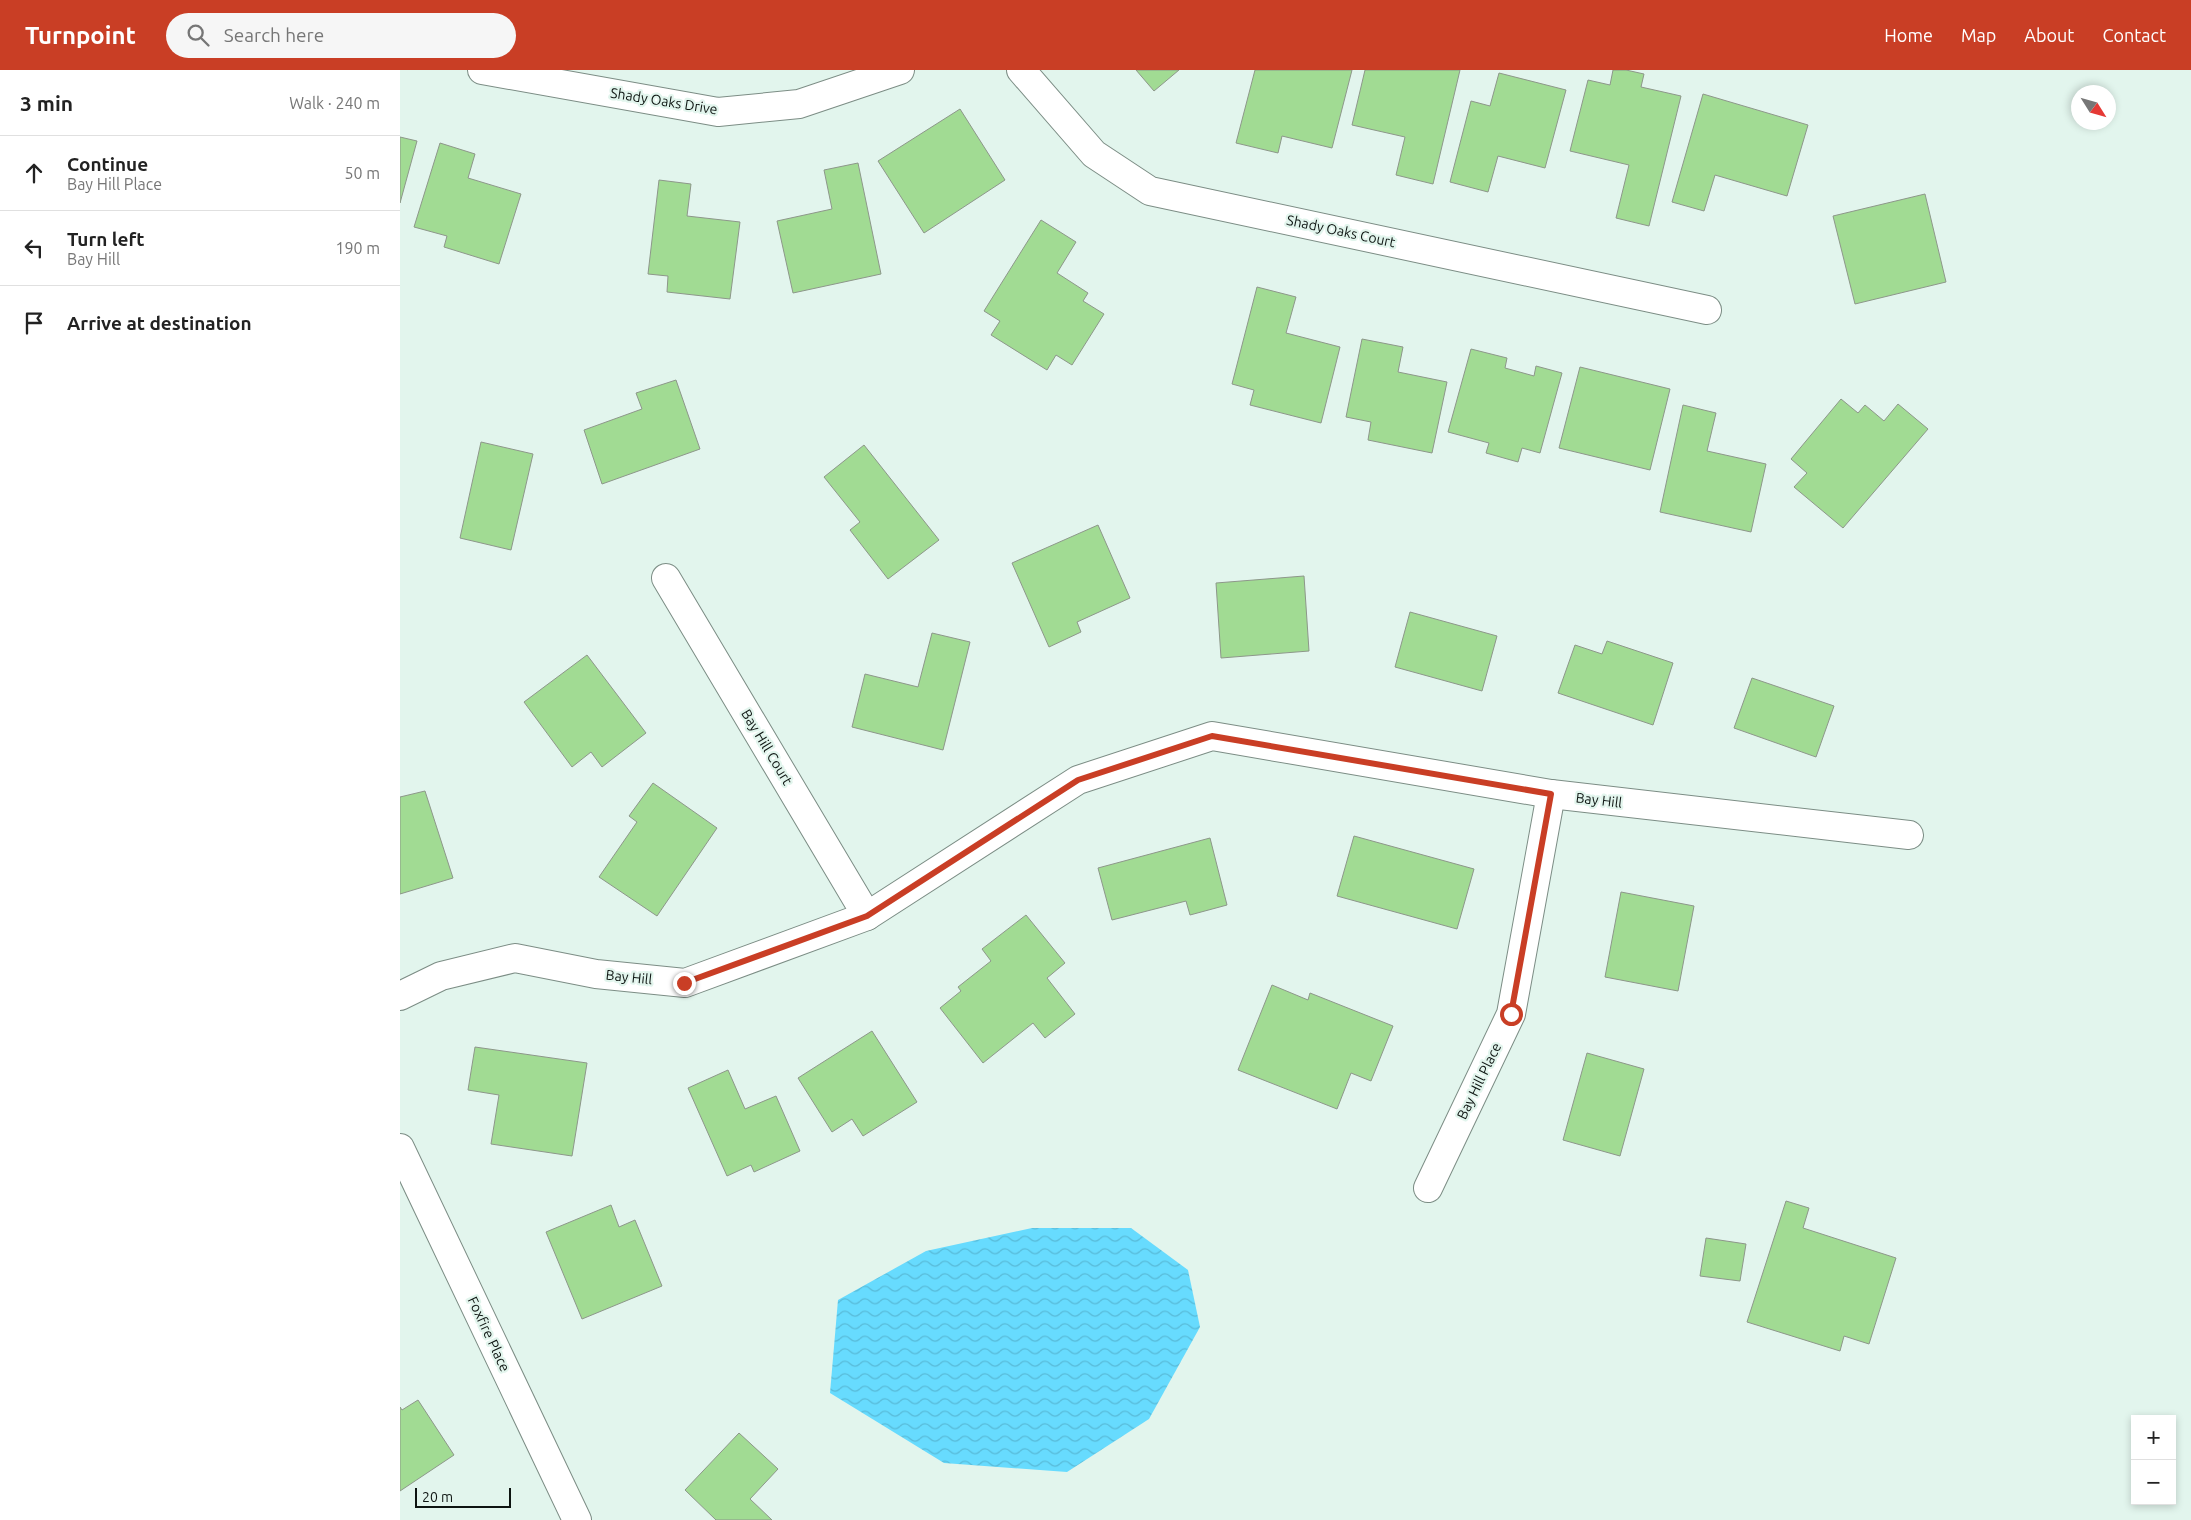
<!DOCTYPE html>
<html lang="en">
<head>
<meta charset="utf-8">
<style>
  :root { --surface:#fff; --page:#f6f6f6; --text:#222; --muted:#767676; --line:#e0e0e0; --accent:#c93e25 }
  body { margin:0; font-family:Ubuntu,sans-serif; background:var(--page); color:var(--text) }
  .controls { position:absolute; right:15px; bottom:15px; display:grid; overflow:hidden; border-radius:0px; box-shadow:0 2px 8px #0003 }
  .controls button { width:45px; height:45px; display:grid; place-items:center; padding:0; border:0; border-bottom:1px solid var(--line); background:var(--surface); color:var(--text); font:25px sans-serif }
  .compass { position:absolute; left:1671px; top:15px; width:45px; height:45px; border-radius:50%; background:var(--surface); box-shadow:0 2px 8px #0003; rotate:127deg }
  .scale { position:absolute; left:15px; bottom:12px; width:96px; box-sizing:border-box; padding-left:5px; border:2px solid #0d1411; border-top:0; font-size:14px; line-height:18px; white-space:nowrap; color:#0d1411; -webkit-text-stroke:4px #e2f5ed; paint-order:stroke }
  .stop { position:absolute; width:15px; height:15px; margin:-11px; border:4px solid #c93e25; border-radius:50%; background:#fff }
  .stop.end { background:#c93e25; border-color:#fff; box-shadow:0 1px 5px #0008 }
  .list { margin:0; padding:0; list-style:none }
  h2 { display:flex; justify-content:space-between; align-items:center; height:65px; margin:0; padding:0 20px; font-size:21px }
  h2 small { font-size:16px; font-weight:400; color:var(--muted) }
  .list li { display:grid; grid-template-columns:32px 1fr auto; gap:15px; align-items:center; box-sizing:border-box; height:75px; padding:0 20px; border-top:1px solid var(--line) }
  .list b { display:block; font-size:19px; white-space:nowrap }
  .list p { margin:0; font-size:16px; white-space:nowrap; color:var(--muted) }
  .list em { font-size:16px; font-style:normal; color:var(--muted) }
  .icon { flex:none; width:28px; height:28px; fill:none; stroke:currentColor; stroke-width:2; stroke-linecap:round; stroke-linejoin:round }
  .map { position:relative; flex:none; width:1791px; height:1450px; overflow:hidden }
  header { display:flex; align-items:center; gap:30px; box-sizing:border-box; height:70px; padding:0 25px; background:var(--accent); color:#fff }
  header strong { font-size:24px }
  nav { display:flex; gap:28px; margin-inline-start:auto; font-size:18px }
  .search { width:350px; height:45px; background:var(--page); display:flex; align-items:center; gap:12px; box-sizing:border-box; padding:0 18px; border-radius:28px; color:var(--muted); font-size:19px }
  main { display:flex }
  aside { flex:1; background:var(--surface) }
  .map>svg:first-child { display:block }
  .water { fill:url(#water-waves) }
  .building { fill:#a1db93; stroke:#8d978a }
  .lines { fill:none; stroke-linecap:round; stroke-linejoin:round }
  .street-casing { stroke:#7c8d85; stroke-width:30 }
  .street { stroke:#fff; stroke-width:28 }
  .route { stroke:#c93e25; stroke-width:6 }
  .labels { text-anchor:middle; dominant-baseline:central; stroke-width:4.5; stroke-linejoin:round; paint-order:stroke }
  .street-label { font-size:14px; fill:#0d1411; stroke:#e2f5ed }
</style>
</head>
<body>
<header>
<strong>Turnpoint</strong>
<div class="search"><svg class="icon" aria-label="search" viewBox="0 0 24 24"><circle cx="10" cy="10" r="6"/><path d="M15 15l6 6"/></svg>Search here</div>
<nav><a>Home</a><a>Map</a><a>About</a><a>Contact</a></nav>
</header>
<main>
<aside>
<h2>3 min<small>Walk · 240 m</small></h2>
<ul class="list">
<li><svg class="icon" aria-label="ahead" viewBox="0 0 24 24"><path d="M12 20V5M6 11l6-6 6 6"/></svg><div><b>Continue</b><p>Bay Hill Place</p></div><em>50 m</em></li>
<li><svg class="icon" aria-label="left" viewBox="0 0 24 24"><path d="M17 20v-9H6M10 6l-5 5 5 5"/></svg><div><b>Turn left</b><p>Bay Hill</p></div><em>190 m</em></li>
<li><svg class="icon" aria-label="arrive" viewBox="0 0 24 24"><path d="M6 21V4h12l-3 4 3 4H6"/></svg><div><b>Arrive at destination</b></div></li>
</ul>
</aside>
<div class="map">
<svg width="1791" height="1450" viewBox="0 0 1791 1450">
  <defs>
    <pattern id="water-waves" width="16" height="10" patternUnits="userSpaceOnUse" patternTransform="scale(1.25)"><rect width="16" height="10" fill="#67dbfe"/><path d="M0 5q4-4 8 0t8 0" fill="none" stroke="#58bbd9"/></pattern>
  </defs>
  <rect width="100%" height="100%" fill="#e2f5ed"/>
  <path class="water" d="M632,1158h99l57,42 12,57 -51,92 -82,53 -123,-9 -114,-70 8,-93 88,-49z"/>
  <g class="building">
    <path d="M736,0h43l-25,21z"/>
    <path d="M855,0h97l-20,78 -50,-12 -4,17 -42,-10z"/>
    <path d="M965,0h95l-27,114 -37,-9 9,-38 -53,-12z"/>
    <path d="M1213,0h13l18,4 -3,13 40,9 -32,130 -33,-8 13,-53 -59,-14 18,-71 22,5z"/>
    <path d="M1099,3l67,17 -21,78 -47,-12 -10,36 -38,-10 21,-81 19,5z"/>
    <path d="M1303,24l105,31 -21,71 -72,-21 -11,36 -32,-9z"/>
    <path d="M560,39l45,71 -81,53 -46,-72z"/>
    <path d="M0,67l17,4 -17,62z"/>
    <path d="M40,73l35,11 -7,24 53,16 -22,70 -55,-17 3,-11 -33,-9z"/>
    <path d="M458,93l23,111 -88,19 -16,-72 55,-12 -8,-39z"/>
    <path d="M259,110l32,4 -4,32 53,6 -10,77 -63,-7 1,-16 -20,-2z"/>
    <path d="M1525,124l21,88 -91,22 -22,-88z"/>
    <path d="M641,150l35,22 -19,31 31,20 -5,8 21,13 -32,51 -16,-10 -9,15 -56,-35 9,-14 -16,-10z"/>
    <path d="M857,217l39,10 -10,36 54,14 -19,76 -71,-18 4,-15 -22,-6z"/>
    <path d="M962,269l41,8 -5,25 49,10 -15,71 -64,-13 3,-18 -25,-5z"/>
    <path d="M1071,279l36,9 -2,10 29,8 2,-10 26,7 -22,80 -18,-5 -4,14 -32,-9 3,-10 -41,-11z"/>
    <path d="M1180,297l90,22 -20,81 -91,-22z"/>
    <path d="M276,310l24,69 -98,35 -18,-54 58,-21 -6,-16z"/>
    <path d="M1441,329l17,14 7,-8 19,16 14,-17 30,25 -85,99 -49,-41 13,-14 -16,-14z"/>
    <path d="M1283,335l33,8 -9,38 59,13 -15,68 -91,-20z"/>
    <path d="M81,372l52,12 -22,96 -51,-12z"/>
    <path d="M464,375l75,95 -51,39 -38,-49 10,-8 -36,-45z"/>
    <path d="M698,455l32,73 -53,24 4,10 -32,15 -37,-84z"/>
    <path d="M904,506l5,75 -88,7 -5,-75z"/>
    <path d="M1010,542l87,24 -15,55 -87,-24z"/>
    <path d="M532,563l38,9 -27,108 -91,-23 13,-53 53,13z"/>
    <path d="M1207,571l66,22 -20,62 -95,-32 17,-48 27,9z"/>
    <path d="M187,585l59,78 -44,34 -11,-15 -19,15 -48,-65z"/>
    <path d="M1352,608l82,28 -18,51 -82,-29z"/>
    <path d="M253,713l64,45 -60,88 -58,-39 38,-55 -8,-6z"/>
    <path d="M25,721l28,87 -53,16v-97z"/>
    <path d="M954,766l120,33 -17,60 -120,-33z"/>
    <path d="M810,768l17,67 -37,10 -4,-14 -74,19 -14,-52z"/>
    <path d="M1221,822l73,14 -16,85 -73,-14z"/>
    <path d="M626,845l39,48 -18,15 28,36 -30,24 -12,-15 -50,40 -43,-55 21,-17 -3,-4 33,-26 -9,-12z"/>
    <path d="M872,915l36,15 2,-7 83,33 -22,55 -20,-8 -14,36 -99,-39z"/>
    <path d="M472,961l45,71 -54,34 -11,-17 -20,13 -34,-54z"/>
    <path d="M75,977l112,16 -15,93 -81,-12 8,-49 -31,-5z"/>
    <path d="M1187,983l57,16 -24,87 -57,-16z"/>
    <path d="M328,1000l17,39 31,-13 24,55 -46,21 -3,-7 -24,11 -39,-88z"/>
    <path d="M1386,1131l23,7 -6,20 93,30 -27,86 -25,-8 -4,15 -93,-29z"/>
    <path d="M211,1135l8,22 16,-7 27,66 -80,33 -36,-87z"/>
    <path d="M1306,1168l40,6 -6,37 -40,-5z"/>
    <path d="M18,1330l36,55 -54,36v-84l2,3z"/>
    <path d="M339,1363l39,36 -28,30 22,21h-56l-31,-30z"/>
  </g>
  <g class="lines">
    <g class="street-casing">
      <g id="street">
        <path d="M82,0l236,42 81,-8 101,-34"/>
        <path d="M621,0l73,84 56,37 557,119"/>
        <path d="M266,508l201,338"/>
        <path d="M0,926l41,-20 74,-18 81,16 89,9 182,-67 211,-136 134,-44 339,58 358,41"/>
        <path d="M0,1078l177,372"/>
        <path d="M1028,1118l83,-174 40,-220"/>
      </g>
    </g>
    <use href="#street" class="street"/>
  </g>
  <g class="lines">
    <path class="route" d="M284,913l183,-67 211,-136 134,-44 339,58 -40,220"/>
  </g>
  <g class="labels">
    <g class="street-label">
      <text transform="translate(264 31) rotate(9)">Shady Oaks Drive</text>
      <text transform="translate(941 161) rotate(12)">Shady Oaks Court</text>
      <text transform="translate(367 677) rotate(59)">Bay Hill Court</text>
      <text transform="translate(1199 730) rotate(7)">Bay Hill</text>
      <text transform="translate(229 907) rotate(6)">Bay Hill</text>
      <text transform="translate(1079 1011) rotate(-64)">Bay Hill Place</text>
      <text transform="translate(89 1264) rotate(65)">Foxfire Place</text>
    </g>
  </g>
</svg>
<div class="controls">
<button>+</button>
<button>−</button>
</div>
<svg class="compass" viewBox="-18 -18 36 36"><path d="M0-13l5 13h-10z" fill="#e53935"/><path d="M0 13l5-13h-10z" fill="#767676"/></svg>
<div class="scale">20 m</div>
<div class="stop" style="left:1111px;top:944px"></div>
<div class="stop end" style="left:284px;top:913px"></div>
</div>
</main>
</body>
</html>
